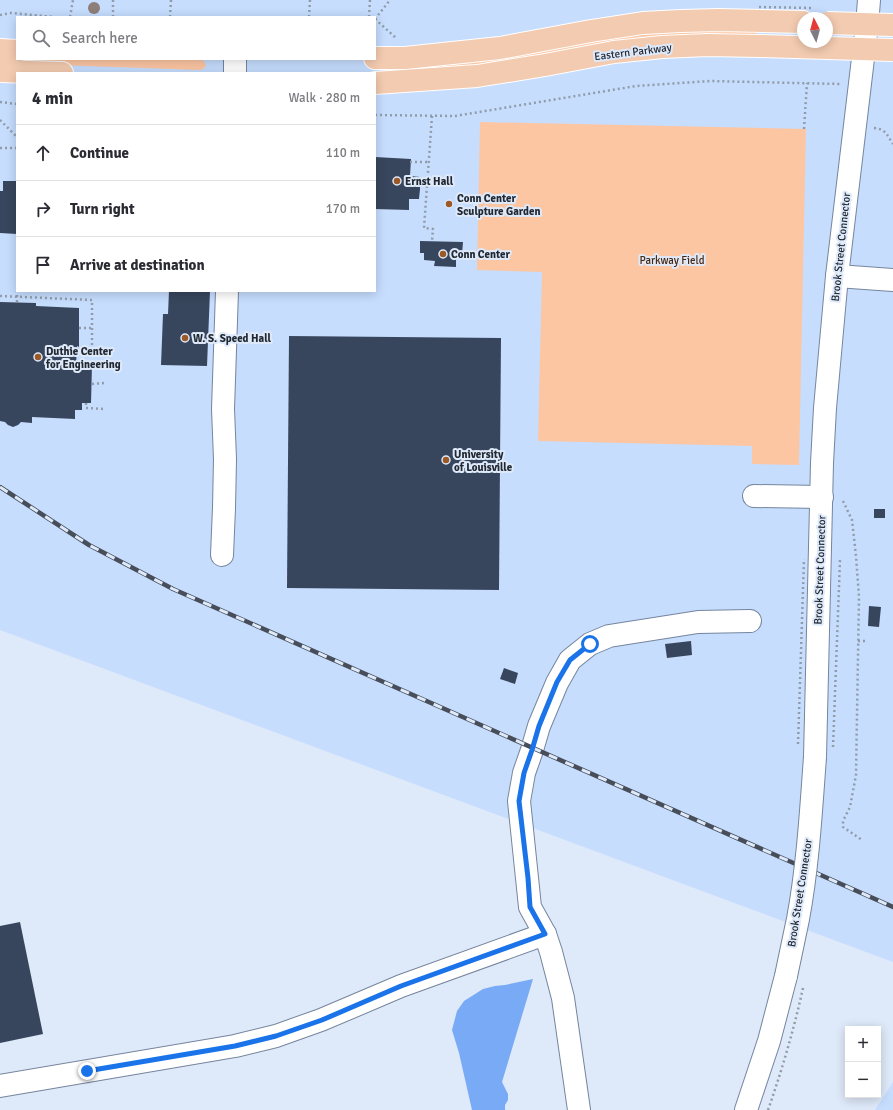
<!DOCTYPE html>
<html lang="en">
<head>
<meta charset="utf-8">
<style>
  :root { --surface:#fff; --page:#f2f2f3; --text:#2b2b33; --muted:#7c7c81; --line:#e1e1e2 }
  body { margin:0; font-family:Signika,sans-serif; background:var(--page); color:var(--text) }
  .controls { position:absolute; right:12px; bottom:12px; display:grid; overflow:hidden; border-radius:0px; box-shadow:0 2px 10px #0003 }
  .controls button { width:36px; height:36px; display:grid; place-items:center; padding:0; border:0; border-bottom:1px solid var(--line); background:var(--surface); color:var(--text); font:20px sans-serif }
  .compass { position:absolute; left:797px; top:12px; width:36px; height:36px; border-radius:50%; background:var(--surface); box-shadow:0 2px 10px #0003; rotate:354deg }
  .stop { position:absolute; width:12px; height:12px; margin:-9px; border:3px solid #1a73e8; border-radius:50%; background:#fff }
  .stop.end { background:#1a73e8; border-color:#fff; box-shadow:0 1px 4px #0008 }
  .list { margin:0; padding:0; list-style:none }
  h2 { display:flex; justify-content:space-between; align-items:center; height:52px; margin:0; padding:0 16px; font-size:17px }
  h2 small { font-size:13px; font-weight:400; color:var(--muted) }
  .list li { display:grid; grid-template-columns:26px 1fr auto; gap:12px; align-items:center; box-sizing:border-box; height:56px; padding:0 16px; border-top:1px solid var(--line) }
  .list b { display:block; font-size:15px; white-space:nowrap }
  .list em { font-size:13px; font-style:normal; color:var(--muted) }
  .icon { flex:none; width:22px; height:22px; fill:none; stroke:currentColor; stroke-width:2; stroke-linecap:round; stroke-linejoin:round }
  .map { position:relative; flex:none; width:893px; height:1110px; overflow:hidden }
  .search { position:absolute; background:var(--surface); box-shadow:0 2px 10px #0003; left:16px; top:16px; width:360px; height:44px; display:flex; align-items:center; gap:10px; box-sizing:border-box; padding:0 14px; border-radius:0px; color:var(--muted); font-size:15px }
  .panel { position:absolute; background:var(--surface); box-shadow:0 2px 10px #0003; left:16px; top:72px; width:360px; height:220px; border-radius:0px }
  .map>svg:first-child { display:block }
  .built { fill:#c6ddfe; fill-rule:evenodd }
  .green { fill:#fdc6a3 }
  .water { fill:#78aaf6 }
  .building { fill:#38465d }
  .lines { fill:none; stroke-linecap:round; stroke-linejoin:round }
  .minor-casing { stroke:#75859e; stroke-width:24 }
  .major-casing { stroke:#fff; stroke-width:24 }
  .path { stroke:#929ca9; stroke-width:2.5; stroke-dasharray:2 3; stroke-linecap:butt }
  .minor { stroke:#fff; stroke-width:22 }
  .major { stroke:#f3cbb0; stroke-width:22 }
  .rail-casing { stroke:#474e59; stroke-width:4.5 }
  .rail { stroke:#dee9f9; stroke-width:3; stroke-dasharray:9; stroke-linecap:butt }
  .minor-bridge-casing { stroke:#75859e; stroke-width:24; stroke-linecap:butt }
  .major-bridge-casing { stroke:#fff; stroke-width:24; stroke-linecap:butt }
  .path-bridge { stroke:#929ca9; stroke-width:2.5; stroke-dasharray:2 3; stroke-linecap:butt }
  .minor-bridge { stroke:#fff; stroke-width:22 }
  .major-bridge { stroke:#f3cbb0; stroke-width:22 }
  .tree { fill:#8c7e78 }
  .route { stroke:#1a73e8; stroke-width:5 }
  .poi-dot { fill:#9c5928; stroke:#dee9f9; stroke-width:1.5 }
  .labels { text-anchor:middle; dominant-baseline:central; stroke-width:4; stroke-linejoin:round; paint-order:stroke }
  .street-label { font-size:11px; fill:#212832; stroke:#dee9f9 }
  .poi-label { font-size:11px; font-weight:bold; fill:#212832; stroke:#dee9f9; text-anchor:start }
  .park-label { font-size:11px; fill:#48270f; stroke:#dee9f9 }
</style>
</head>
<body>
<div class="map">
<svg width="893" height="1110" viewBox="0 0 893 1110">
  <rect width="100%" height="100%" fill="#dee9f9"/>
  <g class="built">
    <path d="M0,0h893v962l-893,-332zM17,17h358v42h-358zM803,18h24v24h-24zM17,73h358v218h-358z"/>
    <path d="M893,1082v28h-18z"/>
  </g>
  <g class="green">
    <path d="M757,28l-1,9 -222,22 -136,15v-4l21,-5 202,-31z"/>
    <path d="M201,59l3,2 2,5 -3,3 -3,1 -200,-7v-3z"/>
    <path d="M480,122l326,7 -7,336 -47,-1v-18l-214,-5 4,-169 -65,-2z"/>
  </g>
  <path class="water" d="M533,979l-31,103 6,12v6l-3,5v5h-33l-13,-57 -7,-23 5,-19 7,-10 19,-12 12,-3 10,-1z"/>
  <g class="building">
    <path d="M375,157l36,2 -1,17 10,1v12l-1,10h-10v11l-34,-1z"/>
    <path d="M3,181h14v53l-17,-1v-42h3z"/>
    <path d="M420,241l43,1 -1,12h-6v13l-22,-1 1,-5 -11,-1v-7h-4z"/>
    <path d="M169,291h41l-3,75 -46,-1 2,-51h5z"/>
    <path d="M0,302l36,1v3l43,2v39l-2,-1 -1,19h16l-1,38h-9v7h-7v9l-43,-2v6l-11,-1 -3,3 -5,2 -5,-2 -3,-3 -5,-1z"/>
    <path d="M289,336l212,2 -2,252 -212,-2z"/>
    <rect x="874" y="509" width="11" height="9"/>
    <path d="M869,606l12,1 -2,20 -11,-1z"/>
    <path d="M691,641l1,14 -25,3 -2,-14z"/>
    <path d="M504,668l14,5 -3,11 -15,-5z"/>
    <path d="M20,922l23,112 -43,9v-117z"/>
  </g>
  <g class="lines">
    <g class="minor-casing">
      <g id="minor">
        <path d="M235,73v-14"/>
        <path d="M837,276l56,4"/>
        <path d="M754,496l68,1"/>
        <path d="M222,555l2,-47 1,-49 -2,-50 4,-118"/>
        <path d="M815,757l7,-294 3,-55 12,-132 30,-251 2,-25"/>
        <path d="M0,1086l235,-40 41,-10 45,-16 80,-34 144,-52"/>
        <path d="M579,1110l-16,-112 -12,-46 -6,-18 -15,-27 -3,-29 -8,-77 5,-28 8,-23 7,-24 18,-43 13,-23 20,-16 19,-8 89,-14 52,-1"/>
        <path d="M746,1110l23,-69 17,-65"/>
      </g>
    </g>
    <g class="major-casing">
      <g id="major">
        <path d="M0,50l17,1"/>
        <path d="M375,58h30l95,-10 91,-17 52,-8 38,-2 38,-1 84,2"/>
        <path d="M0,71l62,2"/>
        <path d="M375,83l102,-7 68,-11 69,-13 48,-5 46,-2 52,1"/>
      </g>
    </g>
    <g class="path">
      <path d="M113,0v17"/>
      <path d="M0,15l11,-2 43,4"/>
      <path d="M70,17l3,-17"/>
      <path d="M170,17l1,-17"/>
      <path d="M309,17l1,-17"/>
      <path d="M369,17l1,-17"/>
      <path d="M375,19l21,19"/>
      <path d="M375,19l15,-19"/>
      <path d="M0,102l17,2"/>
      <path d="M375,115l80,1 181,-30 74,-5 130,3"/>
      <path d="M432,116l-8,112 9,1 -1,12"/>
      <path d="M0,120l17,17"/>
      <path d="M874,128c12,1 13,7 19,16"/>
      <path d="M804,129l3,-46"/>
      <path d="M0,148h17"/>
      <path d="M410,162h19"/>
      <path d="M0,296l92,4v50"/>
      <path d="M17,302v-11"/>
      <path d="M79,328h13"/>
      <path d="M77,349l31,1"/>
      <path d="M92,384l13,-1"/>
      <path d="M86,403v5l19,1"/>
      <path d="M843,501l9,19 4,36 3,41 -3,178 -6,32 -7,14v6l19,13"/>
      <path d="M858,641h9"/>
    </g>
    <use href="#minor" class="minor"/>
    <use href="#major" class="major"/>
    <g class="rail-casing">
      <path id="rail" d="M0,487l89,58 84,44 720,318"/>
    </g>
    <use href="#rail" class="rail"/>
    <g class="minor-bridge-casing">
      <path id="minor-bridge" d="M786,976c4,-19 8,-38 12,-57 10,-54 13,-108 17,-162"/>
    </g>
    <g class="major-bridge-casing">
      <g id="major-bridge">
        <path d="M827,23l66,2"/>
        <path d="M760,46l133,4"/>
      </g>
    </g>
    <g class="path-bridge">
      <path d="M759,7l54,1"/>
      <path d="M798,744l6,-185"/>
      <path d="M833,747l7,-187"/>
      <path d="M768,1110c14,-40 26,-81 35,-122"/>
    </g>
    <use href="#minor-bridge" class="minor-bridge"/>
    <use href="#major-bridge" class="major-bridge"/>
  </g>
  <circle class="tree" cx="94" cy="8" r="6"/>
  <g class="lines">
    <path class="route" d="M87,1071l148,-25 41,-10 46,-16 79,-34 144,-52 -15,-27 -2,-29 -9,-77 5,-28 8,-23 7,-24 18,-44 13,-22 20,-16"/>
  </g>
  <g class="poi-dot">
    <circle cx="397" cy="181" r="4"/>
    <circle cx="449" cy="204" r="4"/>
    <circle cx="443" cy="254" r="4"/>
    <circle cx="185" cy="338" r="4"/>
    <circle cx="38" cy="357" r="4"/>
    <circle cx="446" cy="460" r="4"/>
  </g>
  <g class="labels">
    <g class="street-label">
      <text transform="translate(633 52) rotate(-7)">Eastern Parkway</text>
      <text transform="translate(841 247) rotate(-84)">Brook Street Connector</text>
      <text transform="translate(820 570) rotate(-88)">Brook Street Connector</text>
      <text transform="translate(800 893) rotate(-81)">Brook Street Connector</text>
    </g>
    <g class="poi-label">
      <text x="405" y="181">Ernst Hall</text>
      <text x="457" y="198">Conn Center<tspan x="457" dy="13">Sculpture Garden</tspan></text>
      <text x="451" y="254">Conn Center</text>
      <text x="193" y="338">W. S. Speed Hall</text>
      <text x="46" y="351">Duthie Center<tspan x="46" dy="13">for Engineering</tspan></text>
      <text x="454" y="454">University<tspan x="454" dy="13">of Louisville</tspan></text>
    </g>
    <g class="park-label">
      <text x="672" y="260">Parkway Field</text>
    </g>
  </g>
</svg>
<div class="controls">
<button>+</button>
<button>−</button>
</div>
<svg class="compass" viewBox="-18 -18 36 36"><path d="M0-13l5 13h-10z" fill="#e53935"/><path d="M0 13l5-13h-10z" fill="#7c7c81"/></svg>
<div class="stop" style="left:590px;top:644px"></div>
<div class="stop end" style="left:87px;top:1071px"></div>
<div class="search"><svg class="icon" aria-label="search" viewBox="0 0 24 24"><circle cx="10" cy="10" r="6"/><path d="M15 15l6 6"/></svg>Search here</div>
<section class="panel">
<h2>4 min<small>Walk · 280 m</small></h2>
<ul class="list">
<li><svg class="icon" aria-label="ahead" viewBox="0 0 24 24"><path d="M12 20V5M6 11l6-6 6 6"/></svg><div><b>Continue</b></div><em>110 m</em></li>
<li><svg class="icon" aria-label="right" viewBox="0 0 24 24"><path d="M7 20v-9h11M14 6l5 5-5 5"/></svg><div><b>Turn right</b></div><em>170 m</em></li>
<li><svg class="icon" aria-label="arrive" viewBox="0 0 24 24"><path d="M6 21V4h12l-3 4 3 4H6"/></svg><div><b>Arrive at destination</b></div></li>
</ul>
</section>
</div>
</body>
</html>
